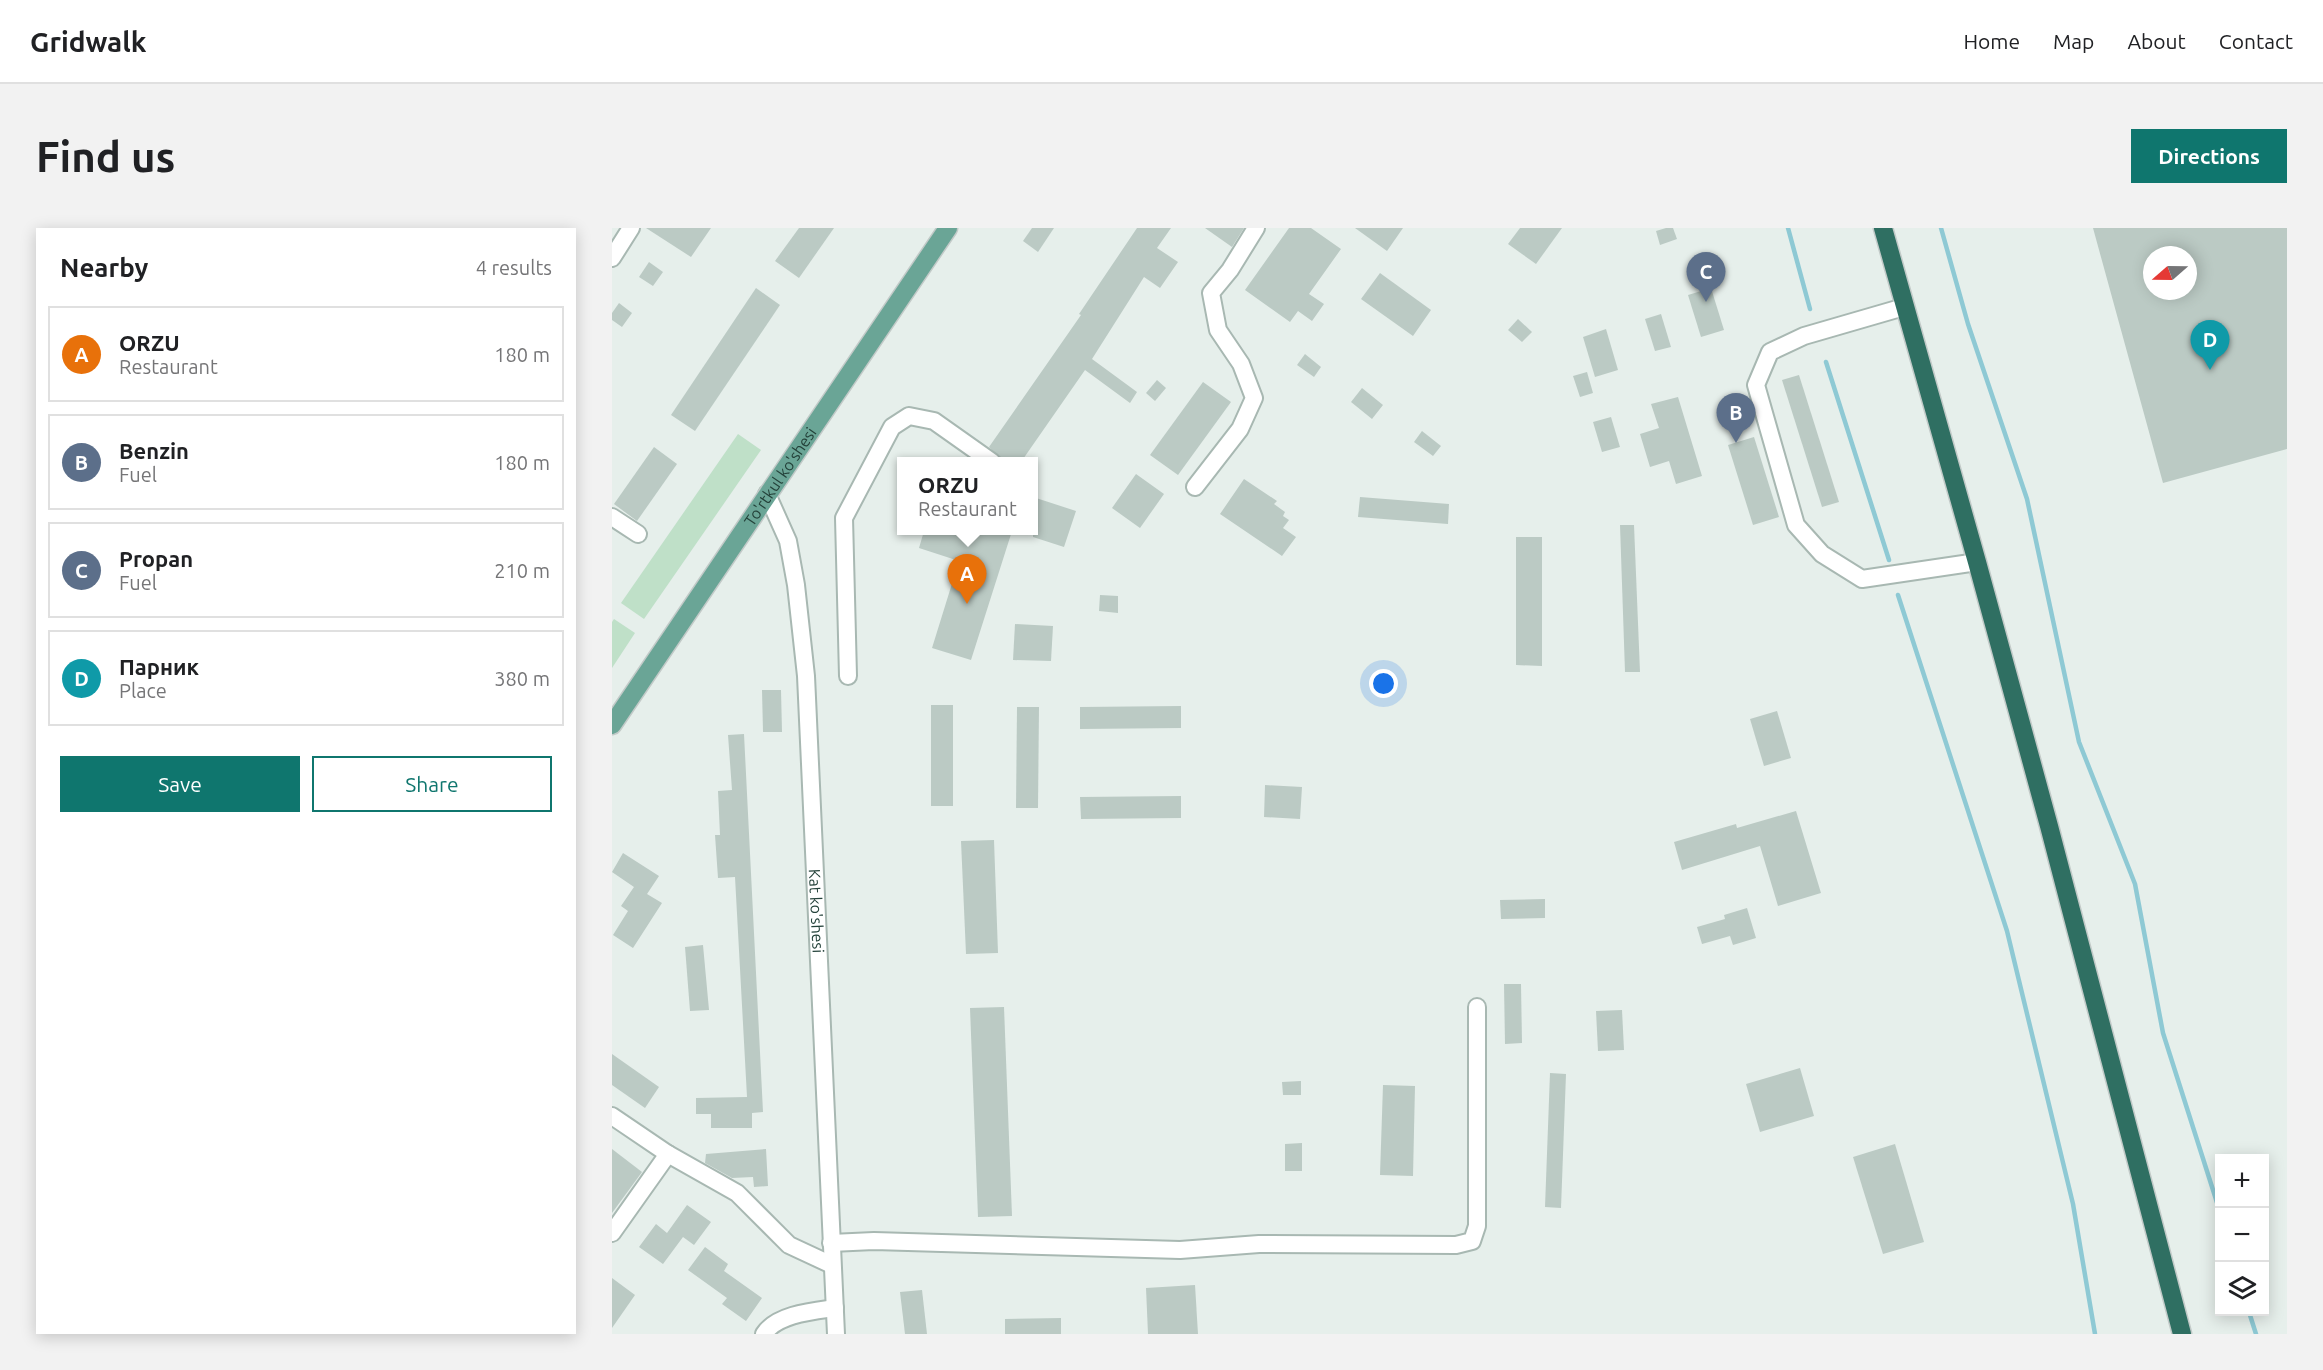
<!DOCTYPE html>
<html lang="en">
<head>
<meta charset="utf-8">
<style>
  :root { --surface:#fff; --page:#f2f2f2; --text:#202124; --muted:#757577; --line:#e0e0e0; --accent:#0f766e }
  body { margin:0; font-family:Ubuntu,sans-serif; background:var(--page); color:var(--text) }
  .controls { position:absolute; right:18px; bottom:18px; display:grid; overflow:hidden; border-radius:0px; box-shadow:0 3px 15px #0003 }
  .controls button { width:54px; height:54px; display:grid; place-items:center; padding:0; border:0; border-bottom:2px solid var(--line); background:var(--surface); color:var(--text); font:30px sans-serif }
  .compass { position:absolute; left:1531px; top:18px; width:54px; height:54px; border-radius:50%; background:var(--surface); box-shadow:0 3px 15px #0003; rotate:250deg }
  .you { position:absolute; left:772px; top:456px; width:21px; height:21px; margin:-15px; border:4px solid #fff; border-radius:50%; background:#1a73e8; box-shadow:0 0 0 9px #1a73e833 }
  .badge { display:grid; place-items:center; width:39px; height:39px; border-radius:50%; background:var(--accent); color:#fff; font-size:20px; font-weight:700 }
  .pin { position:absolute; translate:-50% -50px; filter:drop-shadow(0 2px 3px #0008) }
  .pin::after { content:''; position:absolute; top:32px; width:21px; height:18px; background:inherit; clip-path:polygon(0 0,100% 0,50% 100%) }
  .popup { position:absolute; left:285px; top:229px; width:141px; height:78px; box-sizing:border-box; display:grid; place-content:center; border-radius:0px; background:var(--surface); filter:drop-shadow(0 2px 4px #0005); font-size:20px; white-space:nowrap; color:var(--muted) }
  .popup b { font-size:22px; color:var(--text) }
  .popup::after { content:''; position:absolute; left:50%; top:100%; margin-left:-12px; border:12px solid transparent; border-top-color:var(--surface) }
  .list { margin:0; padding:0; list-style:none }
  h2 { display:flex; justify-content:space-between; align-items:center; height:78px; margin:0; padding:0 24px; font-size:26px }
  h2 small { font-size:20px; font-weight:400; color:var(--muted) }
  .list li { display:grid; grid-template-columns:39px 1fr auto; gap:18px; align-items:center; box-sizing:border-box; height:96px; margin:0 12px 12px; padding:0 12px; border:2px solid var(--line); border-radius:0px }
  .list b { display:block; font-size:22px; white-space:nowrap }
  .list p { margin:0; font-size:20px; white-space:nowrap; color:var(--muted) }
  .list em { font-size:20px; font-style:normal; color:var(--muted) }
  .actions { display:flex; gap:12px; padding:18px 24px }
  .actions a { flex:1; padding:14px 0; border:2px solid var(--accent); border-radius:0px; text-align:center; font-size:21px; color:var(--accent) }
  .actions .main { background:var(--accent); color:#fff }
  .icon { flex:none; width:33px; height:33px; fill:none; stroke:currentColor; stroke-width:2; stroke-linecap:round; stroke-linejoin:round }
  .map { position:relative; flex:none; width:1675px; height:1106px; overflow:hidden; border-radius:0px }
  header { display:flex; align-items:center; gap:36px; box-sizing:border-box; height:84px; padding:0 30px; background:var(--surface); border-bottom:2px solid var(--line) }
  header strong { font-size:28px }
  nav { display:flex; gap:33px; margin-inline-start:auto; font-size:21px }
  .intro { display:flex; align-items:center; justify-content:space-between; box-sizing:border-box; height:144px; padding:0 36px }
  h1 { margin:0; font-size:42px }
  .button { padding:15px 27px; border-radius:0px; background:var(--accent); color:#fff; font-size:21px; font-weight:700 }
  main { display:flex; gap:36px; padding:0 36px }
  aside { flex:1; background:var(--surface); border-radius:0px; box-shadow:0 3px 15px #0003 }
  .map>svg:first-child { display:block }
  .green { fill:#bfe0c8 }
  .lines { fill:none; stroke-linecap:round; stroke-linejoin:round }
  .stream { stroke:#8ec9d4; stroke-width:4.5 }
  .building { fill:#bbcac4; fill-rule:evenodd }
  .minor-casing { stroke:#a8b8b2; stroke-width:20 }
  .major-casing { stroke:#c2cac8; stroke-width:21 }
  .highway-casing { stroke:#c2cac8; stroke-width:21 }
  .minor { stroke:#fff; stroke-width:16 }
  .major { stroke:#6aa596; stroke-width:18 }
  .highway { stroke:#2f6f62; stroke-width:18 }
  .labels { text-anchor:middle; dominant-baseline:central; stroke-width:4.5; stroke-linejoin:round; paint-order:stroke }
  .street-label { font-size:16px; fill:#24423a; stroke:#f7fbf9 }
</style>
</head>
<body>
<header>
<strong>Gridwalk</strong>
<nav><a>Home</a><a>Map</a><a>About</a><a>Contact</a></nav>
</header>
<div class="intro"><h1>Find us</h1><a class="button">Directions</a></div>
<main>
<aside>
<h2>Nearby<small>4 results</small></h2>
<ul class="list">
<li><span class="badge" style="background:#e8710a">A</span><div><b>ORZU</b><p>Restaurant</p></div><em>180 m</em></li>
<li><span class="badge" style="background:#5c6f8a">B</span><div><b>Benzin</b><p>Fuel</p></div><em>180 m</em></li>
<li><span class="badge" style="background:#5c6f8a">C</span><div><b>Propan</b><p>Fuel</p></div><em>210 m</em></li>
<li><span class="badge" style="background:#0f9aa8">D</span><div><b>Парник</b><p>Place</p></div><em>380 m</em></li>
</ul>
<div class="actions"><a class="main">Save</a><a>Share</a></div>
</aside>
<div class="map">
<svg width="1675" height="1106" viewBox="0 0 1675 1106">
  <rect width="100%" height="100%" fill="#e6efeb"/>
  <g class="green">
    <path d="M126,206l23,16 -117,169 -23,-16z"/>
    <path d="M2,391l21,14 -23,35v-46z"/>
  </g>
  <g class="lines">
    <g class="stream">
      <path d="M1176,0l22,81"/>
      <path d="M1329,0l27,96 59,175 52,243 56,142 28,149 57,179"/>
      <path d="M1214,134l63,198"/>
      <path d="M1286,367l109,336 66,273 22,130"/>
      <path d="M1637,1084l7,22"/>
    </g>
  </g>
  <g class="building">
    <path d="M34,0h65l-20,29z"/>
    <path d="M187,0h35l-35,50 -24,-17z"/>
    <path d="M420,0h22l-16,24 -15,-11z"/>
    <path d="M525,0h34l-14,20 21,14 -18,26 -16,-11 -52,82 45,33 -7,11 -45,-33 -64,92h-17l-15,-15 92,-132 -2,-1z"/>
    <path d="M593,0h39l-12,19z"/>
    <path d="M677,0h22l30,21 -32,45 15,10 -12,17 -14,-10 -8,11 -45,-32z"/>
    <path d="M743,0h48l-16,23z"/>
    <path d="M908,0h42l-26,36 -28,-20z"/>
    <path d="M1054,0h7l4,11 -17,6 -4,-14z"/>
    <path d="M1481,0h194v221l-124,34zM1540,27h36v36h-36z"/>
    <path d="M37,34l14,10 -10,14 -14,-9z"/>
    <path d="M768,45l51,37 -18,26 -52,-37z"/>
    <path d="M144,60l24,17 -85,126 -24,-16z"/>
    <path d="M1099,60l13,42 -23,7 -13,-42z"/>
    <path d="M7,75l13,10 -10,14 -10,-7v-7z"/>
    <path d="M1049,86l10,33 -16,4 -10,-32z"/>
    <path d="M906,91l14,13 -10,10 -14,-12z"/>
    <path d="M994,101l12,41 -23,7 -12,-40z"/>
    <path d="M693,126l16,13 -7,10 -17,-12z"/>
    <path d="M975,144l6,21 -13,4 -7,-21z"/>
    <path d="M1187,147l40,127 -17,5 -40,-127z"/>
    <path d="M545,152l9,8 -11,13 -9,-8z"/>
    <path d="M591,154l28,20 -53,73 -28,-20z"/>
    <path d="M750,160l21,17 -11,14 -21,-17z"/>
    <path d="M1066,169l24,79 -26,8 -7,-23 -19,6 -10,-33 19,-6 -8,-24z"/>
    <path d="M999,189l9,30 -18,5 -9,-30z"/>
    <path d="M810,203l19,15 -8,10 -19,-14z"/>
    <path d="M1142,209l25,80 -26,8 -25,-80z"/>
    <path d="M42,219l23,17 -40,57 -23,-17z"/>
    <path d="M524,246l28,20 -24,34 -28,-20z"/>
    <path d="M632,251l33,22 -3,3 11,8 -2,4 6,4 -6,8 13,9 -14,19 -62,-42z"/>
    <path d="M421,269l43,14 -12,36 -31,-10z"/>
    <path d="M748,269l89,7 -1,20 -90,-7z"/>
    <path d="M1008,297h14l6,147h-15z"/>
    <path d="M312,303h88l-41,129 -39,-12 27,-87 -40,-13z"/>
    <path d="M904,309h26v129l-26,-1z"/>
    <path d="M488,367l18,1v17l-19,-2z"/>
    <path d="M403,396l38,2 -2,35 -38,-1z"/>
    <path d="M150,462h19l1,42h-19z"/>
    <rect x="319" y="477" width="22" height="101"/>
    <path d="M569,478v22l-101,1v-22z"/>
    <path d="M405,479h22l-1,101h-22z"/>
    <path d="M1165,483l14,47 -27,8 -14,-47z"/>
    <path d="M132,506l19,378 -11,1v15h-41v-14h-15v-16l51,-1 -12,-220 -17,1 -3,-43h5l-2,-44 14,-1 -4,-55z"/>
    <path d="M653,557l37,2 -2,32 -36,-2z"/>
    <path d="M569,568v22l-100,1 -1,-22z"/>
    <path d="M1184,583l25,82 -43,13 -18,-60 -78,24 -8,-28 62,-18 1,4z"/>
    <path d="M382,612l4,113 -32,1 -5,-113z"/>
    <path d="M11,625l36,23 -12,18 15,9 -29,45 -20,-13 15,-24 -7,-5 13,-19 -22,-15z"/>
    <path d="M933,671v19l-44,1 -1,-19z"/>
    <path d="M1135,680l9,30 -23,7 -3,-9 -28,8 -5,-17 28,-8 -1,-4z"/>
    <path d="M91,717l6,65 -19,1 -5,-64z"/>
    <path d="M892,756h17l1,59 -17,1z"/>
    <path d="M392,779l8,209 -34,1 -8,-209z"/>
    <path d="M1010,782l2,40 -26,1 -2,-40z"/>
    <path d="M0,826l47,33 -14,21 -33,-23z"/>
    <path d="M1188,840l14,48 -54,16 -14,-48z"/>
    <path d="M938,845l16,1 -5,134 -16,-1z"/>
    <path d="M689,853v14h-18l-1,-13z"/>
    <path d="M771,857l32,1 -2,90 -33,-1z"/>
    <path d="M690,915v28h-17v-27z"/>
    <path d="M1283,916l29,98 -41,12 -30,-97z"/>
    <path d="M0,921l30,23 -30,41z"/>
    <path d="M154,921l2,37 -14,1 -1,-10 -21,1 -27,-15 1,-9z"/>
    <path d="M75,977l24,17 -17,23 -11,-8 -20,27 -24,-17 17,-23 11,9z"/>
    <path d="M93,1019l23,17 -4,7 38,27 -16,23 -24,-17 5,-6 -39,-28z"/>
    <path d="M0,1050l23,17 -23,33z"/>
    <path d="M583,1057l3,49h-50l-2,-46z"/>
    <path d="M310,1062l5,44h-22l-5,-42z"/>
    <path d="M449,1090v16h-56v-15z"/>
  </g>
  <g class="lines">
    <g class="minor-casing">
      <g id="minor">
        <path d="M0,30l19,-30"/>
        <path d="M1292,79l-100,29 -34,16 -14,33 40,140 26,29 40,25 115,-17"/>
        <path d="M583,259l45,-58 14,-31 -13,-34 -23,-34 -7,-37 19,-23 26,-42"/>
        <path id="s1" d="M155,266l21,47 8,44 10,91 30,658"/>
        <path d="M0,289l26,17"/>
        <path d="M236,448l-4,-158 48,-91 17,-11 25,5 58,41"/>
        <path d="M0,888l56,38 69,39 52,52 43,20"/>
        <path d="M0,1005l56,-79"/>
        <path d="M219,1015l43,-2 306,9 79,-6 197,1 16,-4 5,-15v-219"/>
        <path d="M152,1106c13,-20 50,-23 71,-26"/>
      </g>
    </g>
    <g class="major-casing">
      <g id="major">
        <path id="s2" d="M0,497l336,-497"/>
      </g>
    </g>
    <g class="highway-casing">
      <path id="highway" d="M1271,0l94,334 72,264 133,508"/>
    </g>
    <use href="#minor" class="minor"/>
    <use href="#major" class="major"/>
    <use href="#highway" class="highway"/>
  </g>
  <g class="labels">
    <g class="street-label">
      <text stroke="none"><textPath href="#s2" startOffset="300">To'rtkul ko'shesi</textPath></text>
      <text stroke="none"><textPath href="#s1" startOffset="423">Kat ko'shesi</textPath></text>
    </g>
  </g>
</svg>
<div class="controls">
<button>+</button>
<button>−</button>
<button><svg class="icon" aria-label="layers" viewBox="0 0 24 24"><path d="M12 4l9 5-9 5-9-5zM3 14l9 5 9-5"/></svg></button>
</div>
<svg class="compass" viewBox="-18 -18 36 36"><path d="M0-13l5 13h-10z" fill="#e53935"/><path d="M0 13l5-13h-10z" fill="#757577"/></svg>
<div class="you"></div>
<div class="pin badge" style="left:355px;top:376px;background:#e8710a">A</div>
<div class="popup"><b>ORZU</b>Restaurant</div>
<div class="pin badge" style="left:1124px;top:215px;background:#5c6f8a">B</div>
<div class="pin badge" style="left:1094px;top:74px;background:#5c6f8a">C</div>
<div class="pin badge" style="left:1598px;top:142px;background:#0f9aa8">D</div>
</div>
</main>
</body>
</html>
